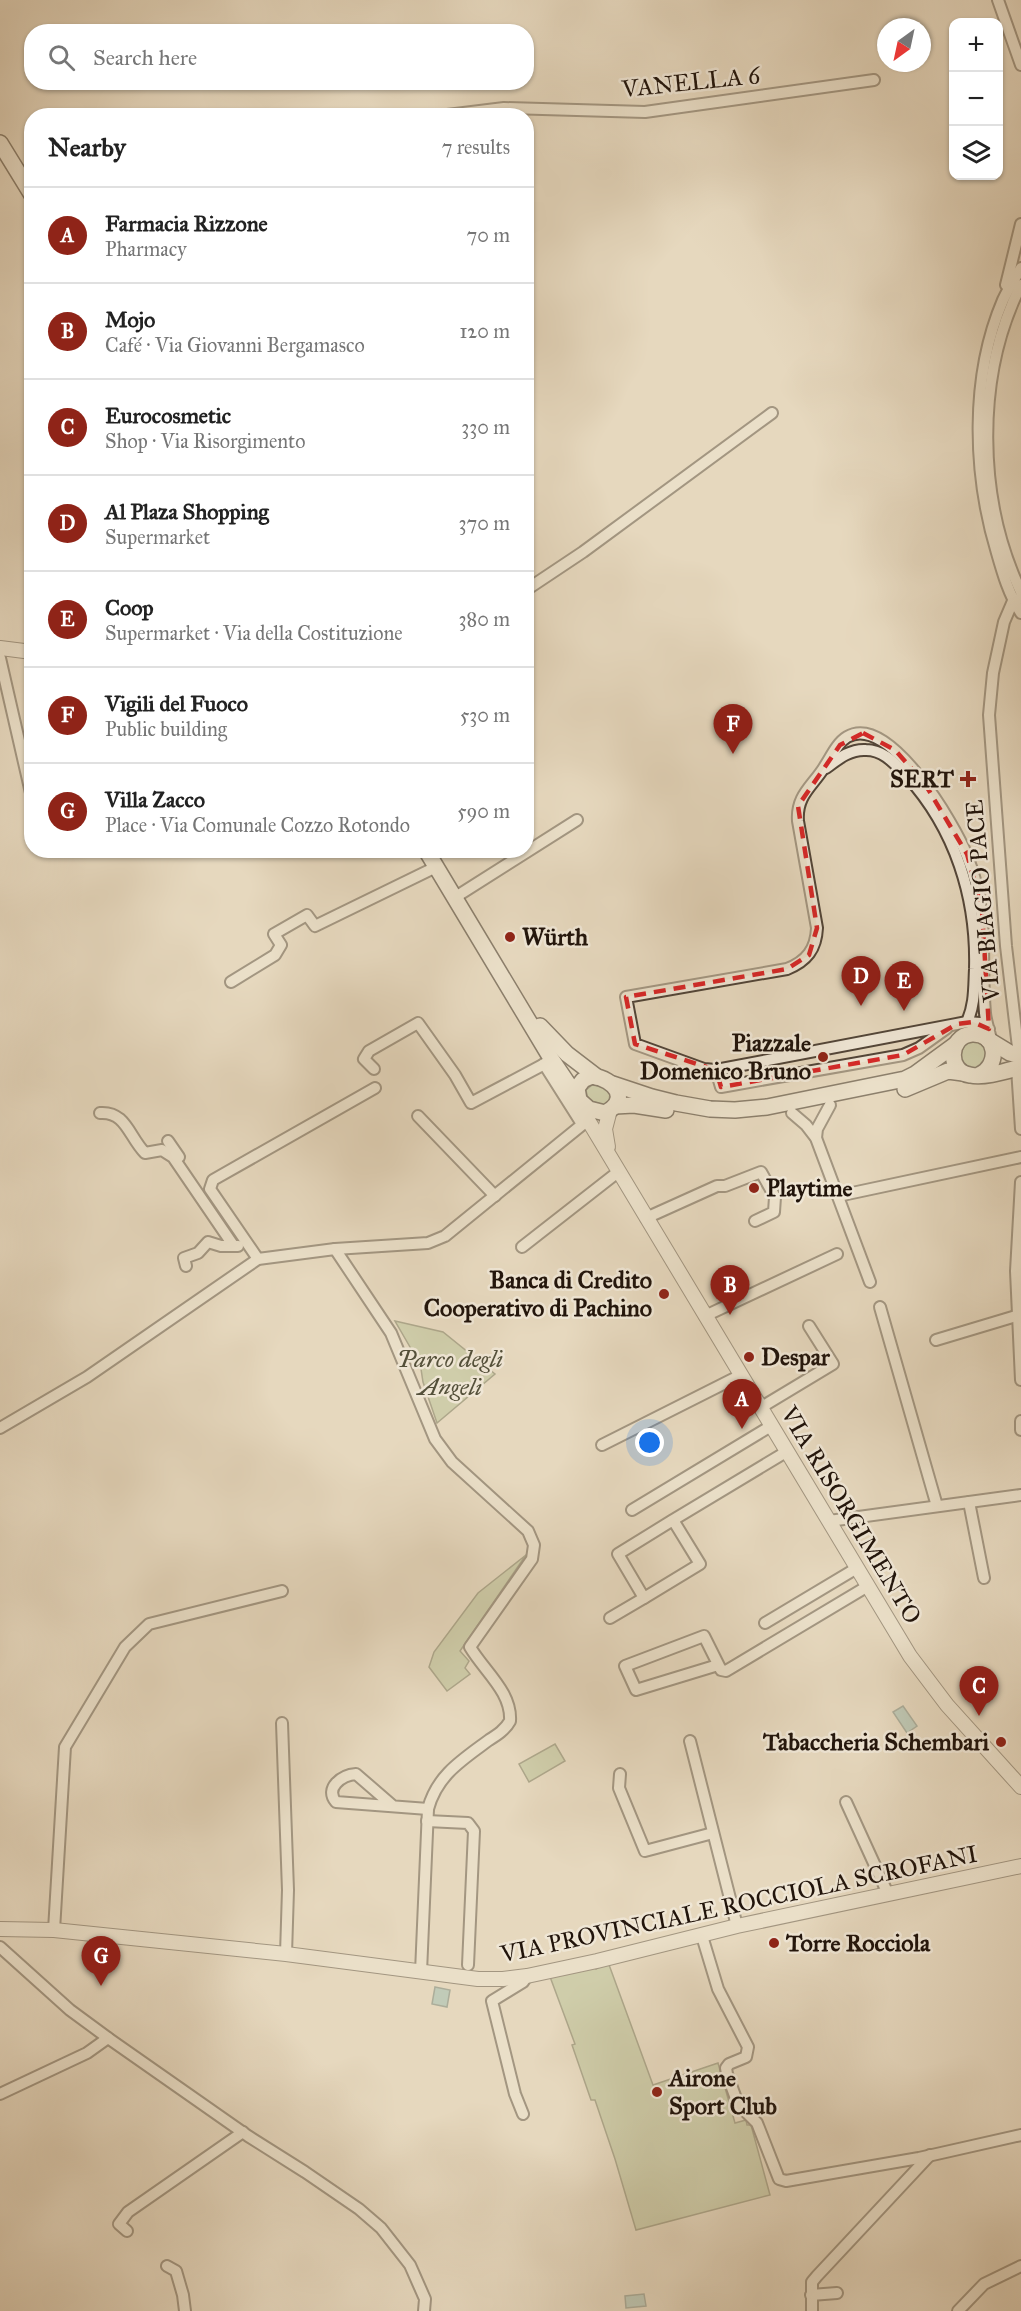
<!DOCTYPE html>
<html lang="en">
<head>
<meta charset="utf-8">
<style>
  :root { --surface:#fff; --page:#f2f2f2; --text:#222; --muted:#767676; --line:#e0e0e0; --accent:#8f2418 }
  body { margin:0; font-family:"IM FELL Great Primer",serif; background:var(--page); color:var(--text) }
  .controls { position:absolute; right:18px; top:18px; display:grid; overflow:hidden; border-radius:12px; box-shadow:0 2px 4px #0004 }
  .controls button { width:54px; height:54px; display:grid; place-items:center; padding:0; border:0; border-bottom:2px solid var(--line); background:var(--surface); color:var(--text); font:30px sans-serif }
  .compass { position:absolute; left:877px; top:18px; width:54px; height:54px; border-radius:50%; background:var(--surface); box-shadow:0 2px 4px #0004; rotate:213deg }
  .you { position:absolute; left:650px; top:1443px; width:21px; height:21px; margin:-15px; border:4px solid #fff; border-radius:50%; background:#1a73e8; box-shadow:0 0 0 9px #1a73e833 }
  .badge { display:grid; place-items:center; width:39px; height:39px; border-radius:50%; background:var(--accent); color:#fff; font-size:20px; font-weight:700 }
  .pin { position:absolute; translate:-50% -50px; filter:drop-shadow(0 2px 3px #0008) }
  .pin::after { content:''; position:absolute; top:32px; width:21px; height:18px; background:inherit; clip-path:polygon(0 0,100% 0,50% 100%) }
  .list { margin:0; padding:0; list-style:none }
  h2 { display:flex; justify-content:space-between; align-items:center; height:78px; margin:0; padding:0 24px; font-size:26px }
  h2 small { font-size:20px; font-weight:400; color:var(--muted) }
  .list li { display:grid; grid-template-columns:39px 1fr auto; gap:18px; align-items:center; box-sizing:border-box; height:96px; padding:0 24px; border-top:2px solid var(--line) }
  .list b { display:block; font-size:22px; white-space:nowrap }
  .list p { margin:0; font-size:20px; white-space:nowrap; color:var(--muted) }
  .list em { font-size:20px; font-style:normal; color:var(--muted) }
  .icon { flex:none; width:33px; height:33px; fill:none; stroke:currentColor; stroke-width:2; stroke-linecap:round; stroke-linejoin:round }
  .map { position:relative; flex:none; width:1021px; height:2311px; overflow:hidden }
  .search { position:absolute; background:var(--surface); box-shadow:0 2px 4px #0004; left:24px; top:24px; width:510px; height:66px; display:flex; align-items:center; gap:15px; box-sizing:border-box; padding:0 21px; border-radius:24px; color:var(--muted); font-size:22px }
  .panel { position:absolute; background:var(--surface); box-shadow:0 2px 4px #0004; left:24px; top:108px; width:510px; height:750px; border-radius:24px }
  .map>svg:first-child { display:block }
  .green { fill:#b4bf92; stroke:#6a6a4e; stroke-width:1.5 }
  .water { fill:#96bab1; stroke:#67786f; stroke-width:1.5 }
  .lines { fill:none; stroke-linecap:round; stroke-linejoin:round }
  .minor-casing { stroke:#524538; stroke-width:14 }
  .tertiary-casing { stroke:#524538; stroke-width:16 }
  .secondary-casing { stroke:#21140b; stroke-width:18 }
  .minor { stroke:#efe6d5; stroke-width:10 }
  .tertiary { stroke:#efe6d5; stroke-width:14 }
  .secondary { stroke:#efe6d5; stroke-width:15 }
  .marked { fill:none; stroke:#d62828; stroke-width:4.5; stroke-dasharray:12 8; stroke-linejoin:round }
  .poi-dot { fill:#8f2418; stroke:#efe6d5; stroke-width:2 }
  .labels { text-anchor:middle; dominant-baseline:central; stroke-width:5; stroke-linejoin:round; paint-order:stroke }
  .street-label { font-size:24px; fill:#21140b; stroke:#efe6d5 }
  .poi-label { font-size:24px; font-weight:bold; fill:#21140b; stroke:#efe6d5; text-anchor:start }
  .park-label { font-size:24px; font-style:italic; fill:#54503a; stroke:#efe6d5 }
</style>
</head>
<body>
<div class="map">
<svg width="1021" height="2311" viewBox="0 0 1021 2311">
  <rect width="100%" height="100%" fill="#e6d8be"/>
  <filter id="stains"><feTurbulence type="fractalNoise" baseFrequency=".00333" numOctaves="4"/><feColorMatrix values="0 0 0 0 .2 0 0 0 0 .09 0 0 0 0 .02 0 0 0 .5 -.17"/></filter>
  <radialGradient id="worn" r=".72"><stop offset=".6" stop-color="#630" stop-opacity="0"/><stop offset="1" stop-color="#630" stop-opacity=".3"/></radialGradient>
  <g class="green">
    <circle cx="973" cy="1055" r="14"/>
    <path d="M592,1085l13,2 5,6 -1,8 -5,4 -16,-5 -2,-10z"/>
    <path d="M395,1321l48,11 52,42 -58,49 -14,-41 -2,-13 -4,-2 -7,-20z"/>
    <path d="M526,1555l-66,96 9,10 -4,7 5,6 -23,17 -18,-24 5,-15 44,-59z"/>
    <path d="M555,1744l10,17 -36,21 -10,-18z"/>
    <path d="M608,1962l45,123 65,-22 17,60 11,-3 1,5h4l19,70 -134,35 -21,-71 -20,-59h-4l-19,-55 3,-1 -26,-70 43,-8 4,3z"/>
  </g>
  <g class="water">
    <path d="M903,1706l14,20 -10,7 -14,-21z"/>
    <path d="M435,1987l15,3 -3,17 -15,-3z"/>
    <path d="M644,2294l2,12 -20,2 -1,-12z"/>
  </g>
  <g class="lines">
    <g class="minor-casing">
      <g id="minor">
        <path d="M998,0l23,65"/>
        <path d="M439,116l65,-8 141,4 229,-32"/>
        <path d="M1021,268c-6,10 -13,21 -18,32 -33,77 -30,174 -6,253 6,21 12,42 24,60"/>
        <path d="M1006,285l15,-61"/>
        <path d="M1021,285c-46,91 -44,215 0,307"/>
        <path d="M526,590l57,-38 189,-139"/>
        <path d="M0,658l31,135"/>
        <path d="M826,768c12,-9 24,-19 40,-18 18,0 29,14 41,26 48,53 70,121 68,193 -1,19 0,35 -8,53"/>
        <path d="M454,898l123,-78"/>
        <path d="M231,982l44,-27 6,-10 -7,-11 33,-19 8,11 121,-59"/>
        <path d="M989,1029l-9,-6 -13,-1 -251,48 -12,-1 -69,-25 -9,-47 161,-28c20,-8 29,-20 30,-41l-19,-107c-2,-26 15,-35 27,-55 6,-9 12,-23 22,-29 42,-25 108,88 120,119 23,56 13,100 18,157 1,10 5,20 7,31"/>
        <path d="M1019,1056l-13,-110 -17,-231 4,-42 11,-51 9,-21 8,-3"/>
        <path d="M544,1064l38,60"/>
        <path d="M1017,1068l4,61"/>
        <path d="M374,1069l-10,-10 5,-8 49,-28 37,52 16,28 81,-43"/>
        <path d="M716,1070l5,17 182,-32 16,-7 28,-20"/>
        <path d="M100,1113c26,-2 29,24 45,40l17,-3 11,7 60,88"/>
        <path d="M792,1113l14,12 10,13 54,144"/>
        <path d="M418,1116l77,80"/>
        <path d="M816,1138l1,-9 13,-24"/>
        <path d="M168,1141l11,16"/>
        <path d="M1021,1182l-5,89 5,109"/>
        <path d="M838,1196l183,-39"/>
        <path d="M646,1218l71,-32h8l36,-14 14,25 -1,15 -19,9"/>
        <path d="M522,1247l96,-75"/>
        <path d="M335,1249l56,84 44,106 17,23 76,69 6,14 -2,14 -62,88c14,24 42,45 40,74 -5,9 -13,14 -21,19 -27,20 -52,35 -61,69l-7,163"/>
        <path d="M258,1259l-48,-70 3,-9 162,-92"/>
        <path d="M186,1266l-2,-8 14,-5 10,-11 13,4h17"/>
        <path d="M880,1307l57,199"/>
        <path d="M705,1316l132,-62"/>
        <path d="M936,1340l80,-24"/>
        <path d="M760,1408l73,-44 -24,-38"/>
        <path d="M1021,1421v9"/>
        <path d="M0,1428l87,-51 171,-118 77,-10 93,-6 17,-7 143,-116"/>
        <path d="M602,1445l139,-70"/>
        <path d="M969,1502l15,76"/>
        <path d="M632,1510l139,-84"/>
        <path d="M673,1520l-55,34 26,44 56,-34 -27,-44 113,-68"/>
        <path d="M829,1521l192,-26"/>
        <path d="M610,1618l34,-20"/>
        <path d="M765,1623l92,-55"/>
        <path d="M718,1665l-82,25 -11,-24 79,-30 17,34 5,1 142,-85"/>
        <path d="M282,1723l6,167 -2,64"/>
        <path d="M690,1741l47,185"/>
        <path d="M620,1774l-1,14 26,63 68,-18"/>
        <path d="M846,1802l42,92"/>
        <path d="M393,1806l-37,-32c-14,1 -32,14 -20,28l92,7"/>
        <path d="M427,1821l41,2 6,8 -6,134"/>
        <path d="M54,1930l11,-183 60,-100 24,-23 133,-33"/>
        <path d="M702,1936l16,53 30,58 -2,10 -17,7 -3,4 1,6 11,30 19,19 22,56 7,2 133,-23 102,-23"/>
        <path d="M0,1947l70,63 38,28 140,98 57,36 54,37 22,19 29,37 15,34 -1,12"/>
        <path d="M0,2094l87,-41 21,-15"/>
        <path d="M523,2114l-8,-20 -23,-93 31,-19 4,-6"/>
        <path d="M127,2231l-8,-7 9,-12 115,-80"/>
        <path d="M167,2266l9,5 7,24 2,16"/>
        <path d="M811,2295l26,-2"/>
        <path d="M812,2311v-29l5,-6 113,-121"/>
        <path d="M958,2311l26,-27 37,-18"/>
      </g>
    </g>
    <g class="tertiary-casing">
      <g id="tertiary">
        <path d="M0,648l32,4"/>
        <path d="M582,1105l6,15 322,536 37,49 74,82"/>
        <path d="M608,1147l-3,-18 5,-19"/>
        <path d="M0,1929l54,1 232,24 192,25h25l24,-3 70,-15 140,-35 284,-60"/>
      </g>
    </g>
    <g class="secondary-casing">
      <g id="secondary">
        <path d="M0,143l32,52"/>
        <path d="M426,850l126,210 27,40"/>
        <path d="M540,1026l27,28 30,23"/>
        <path d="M987,1039l23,14 11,3"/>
        <path d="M979,1075c21,-9 19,-42 -7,-41 -24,2 -25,38 -2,41 15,3 36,-4 51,-8"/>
        <path d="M592,1076c23,3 39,24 13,37l-16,-4 -10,-9 -2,-12 6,-8z"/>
        <path d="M613,1084l39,13 24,6 34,6 25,1 32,-3 138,-28 10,-5 41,-30"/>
        <path d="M905,1089l43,-18 15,2"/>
        <path d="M615,1106l19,-1 32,5"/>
      </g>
    </g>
    <use href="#minor" class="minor"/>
    <use href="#tertiary" class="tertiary"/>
    <use href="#secondary" class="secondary"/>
  </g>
  <path d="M0 0H1021V2311H0ZM863,733l32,17 30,34 42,70 15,55 7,120 -16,-7 -16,2 -54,31 -182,32 -5,-17 -81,-26 -9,-47 161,-28 22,-14 8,-27 -19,-122 42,-61z" fill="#e6d8be" fill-opacity=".55" fill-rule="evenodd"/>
  <path class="marked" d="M863,733l32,17 30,34 42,70 15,55 7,120 -16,-7 -16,2 -54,31 -182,32 -5,-17 -81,-26 -9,-47 161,-28 22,-14 8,-27 -19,-122 42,-61z"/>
  <g class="poi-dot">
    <path d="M965 770h6v6h6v6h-6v6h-6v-6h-6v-6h6z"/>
    <circle cx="510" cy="937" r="6"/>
    <circle cx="823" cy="1057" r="6"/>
    <circle cx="754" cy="1188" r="6"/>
    <circle cx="664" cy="1294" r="6"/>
    <circle cx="749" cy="1357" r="6"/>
    <circle cx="1001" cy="1742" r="6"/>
    <circle cx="774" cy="1943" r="6"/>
    <circle cx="657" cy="2092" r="6"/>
  </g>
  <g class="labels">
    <g class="street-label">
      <text transform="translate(691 82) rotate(-6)">VANELLA 6</text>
      <text transform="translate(983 901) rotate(-95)">VIA BIAGIO PACE</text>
      <text transform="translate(851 1515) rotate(59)">VIA RISORGIMENTO</text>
      <text transform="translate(739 1904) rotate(-12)">VIA PROVINCIALE ROCCIOLA SCROFANI</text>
    </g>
    <g class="poi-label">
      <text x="954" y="779" text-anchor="end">SERT</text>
      <text x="522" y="937">Würth</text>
      <text x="811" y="1043" text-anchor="end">Piazzale<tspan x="811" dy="28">Domenico Bruno</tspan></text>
      <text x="766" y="1188">Playtime</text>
      <text x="652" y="1280" text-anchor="end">Banca di Credito<tspan x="652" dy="28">Cooperativo di Pachino</tspan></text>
      <text x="761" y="1357">Despar</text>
      <text x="989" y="1742" text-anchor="end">Tabaccheria Schembari</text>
      <text x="786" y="1943">Torre Rocciola</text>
      <text x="669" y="2078">Airone<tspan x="669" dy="28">Sport Club</tspan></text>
    </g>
    <g class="park-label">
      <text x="450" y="1359">Parco degli<tspan x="450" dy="28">Angeli</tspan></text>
    </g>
  </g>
  <rect width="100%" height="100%" filter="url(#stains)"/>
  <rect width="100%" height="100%" fill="url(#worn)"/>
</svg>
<div class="controls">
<button>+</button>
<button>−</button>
<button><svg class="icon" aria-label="layers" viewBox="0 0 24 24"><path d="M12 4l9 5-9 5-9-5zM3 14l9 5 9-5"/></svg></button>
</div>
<svg class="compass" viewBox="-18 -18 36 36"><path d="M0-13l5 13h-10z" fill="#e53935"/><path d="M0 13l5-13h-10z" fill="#767676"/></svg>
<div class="you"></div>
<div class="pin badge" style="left:742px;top:1429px">A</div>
<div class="pin badge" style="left:730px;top:1315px">B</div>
<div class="pin badge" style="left:979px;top:1716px">C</div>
<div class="pin badge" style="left:861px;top:1006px">D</div>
<div class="pin badge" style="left:904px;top:1011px">E</div>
<div class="pin badge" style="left:733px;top:754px">F</div>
<div class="pin badge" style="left:101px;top:1986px">G</div>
<div class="search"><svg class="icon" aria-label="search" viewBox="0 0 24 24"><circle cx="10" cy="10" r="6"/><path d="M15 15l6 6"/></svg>Search here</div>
<section class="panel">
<h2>Nearby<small>7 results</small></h2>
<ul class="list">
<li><span class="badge">A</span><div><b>Farmacia Rizzone</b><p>Pharmacy</p></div><em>70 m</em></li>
<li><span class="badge">B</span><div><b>Mojo</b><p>Café · Via Giovanni Bergamasco</p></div><em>120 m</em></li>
<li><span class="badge">C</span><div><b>Eurocosmetic</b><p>Shop · Via Risorgimento</p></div><em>330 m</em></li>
<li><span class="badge">D</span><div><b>Al Plaza Shopping</b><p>Supermarket</p></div><em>370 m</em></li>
<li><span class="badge">E</span><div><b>Coop</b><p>Supermarket · Via della Costituzione</p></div><em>380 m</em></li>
<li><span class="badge">F</span><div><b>Vigili del Fuoco</b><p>Public building</p></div><em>530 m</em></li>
<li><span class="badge">G</span><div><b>Villa Zacco</b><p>Place · Via Comunale Cozzo Rotondo</p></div><em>590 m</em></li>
</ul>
</section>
</div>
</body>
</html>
